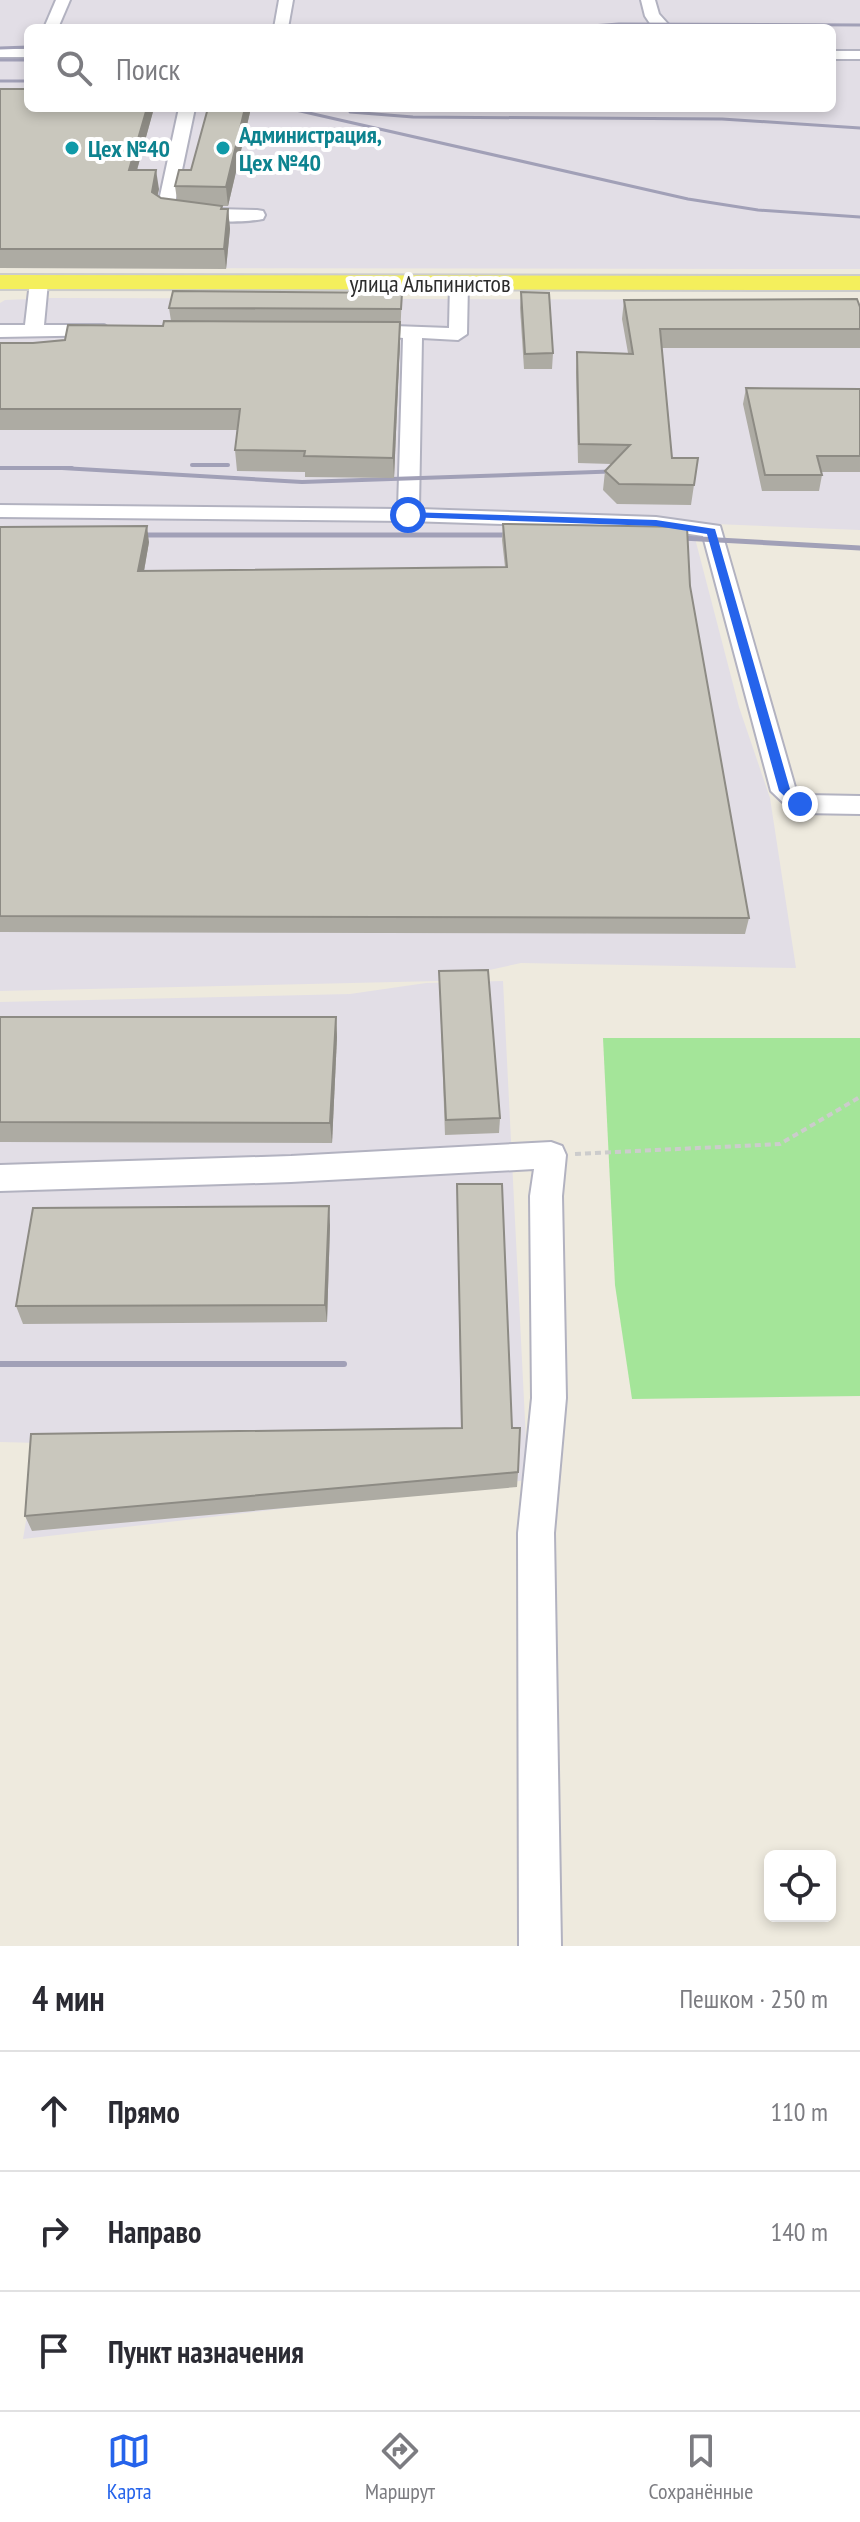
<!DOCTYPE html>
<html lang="ru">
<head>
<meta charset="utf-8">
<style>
  :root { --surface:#fff; --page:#f7f7f7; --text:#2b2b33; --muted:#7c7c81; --line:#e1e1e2; --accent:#2563eb }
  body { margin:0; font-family:"PT Sans Narrow",sans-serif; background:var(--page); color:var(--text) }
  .controls { position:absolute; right:24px; bottom:24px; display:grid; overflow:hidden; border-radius:12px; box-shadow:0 4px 12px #0003 }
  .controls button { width:72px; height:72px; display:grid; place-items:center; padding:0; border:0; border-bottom:2px solid var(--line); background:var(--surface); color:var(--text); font:40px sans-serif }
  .stop { position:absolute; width:24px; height:24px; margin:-18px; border:6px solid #2563eb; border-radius:50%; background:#fff }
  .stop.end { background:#2563eb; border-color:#fff; box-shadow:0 2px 8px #0008 }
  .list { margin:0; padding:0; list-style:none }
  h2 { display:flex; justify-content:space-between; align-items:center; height:104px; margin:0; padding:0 32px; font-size:34px }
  h2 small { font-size:26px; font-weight:400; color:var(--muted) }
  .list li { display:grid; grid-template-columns:52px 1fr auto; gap:24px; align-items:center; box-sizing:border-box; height:120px; padding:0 32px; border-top:2px solid var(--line) }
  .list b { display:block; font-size:30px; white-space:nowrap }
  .list em { font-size:26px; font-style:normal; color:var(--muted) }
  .icon { flex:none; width:44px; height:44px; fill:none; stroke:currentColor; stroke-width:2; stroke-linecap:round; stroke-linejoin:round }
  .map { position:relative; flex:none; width:860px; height:1946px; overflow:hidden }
  .search { position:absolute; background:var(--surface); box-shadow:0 4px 12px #0003; left:24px; right:24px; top:24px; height:88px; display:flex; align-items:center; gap:20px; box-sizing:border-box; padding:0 28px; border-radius:12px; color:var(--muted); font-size:30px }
  .sheet { height:464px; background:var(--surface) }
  nav { display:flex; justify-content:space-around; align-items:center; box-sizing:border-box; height:112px; border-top:2px solid var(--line); background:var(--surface); font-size:22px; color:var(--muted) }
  nav a { display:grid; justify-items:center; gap:4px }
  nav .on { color:var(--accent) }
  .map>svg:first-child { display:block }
  .industrial { fill:#e2dee6; fill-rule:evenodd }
  .green { fill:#a4e599 }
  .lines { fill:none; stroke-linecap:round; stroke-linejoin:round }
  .minor-casing { stroke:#b2b2c0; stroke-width:4 }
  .major-casing { stroke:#ccc; stroke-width:4 }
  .path { stroke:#ccc; stroke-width:4; stroke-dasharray:6 4; stroke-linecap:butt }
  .minor { fill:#fff; fill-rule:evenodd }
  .major { fill:#f4ef5c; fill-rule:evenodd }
  .rail-far3 { stroke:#a1a0b7; stroke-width:3 }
  .rail-far2 { stroke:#a1a0b7; stroke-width:4 }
  .rail-far1 { stroke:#a1a0b7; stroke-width:5 }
  .rail { stroke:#a1a0b7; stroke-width:6 }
  .wall { fill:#adaba3 }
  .shaded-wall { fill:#8d8b84 }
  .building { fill:#c9c7bd; stroke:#8d8b84; stroke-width:2 }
  .route { fill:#2563eb }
  .culture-dot { fill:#0f9aa8; stroke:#fff; stroke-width:3 }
  .labels { text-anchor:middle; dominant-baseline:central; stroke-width:8; stroke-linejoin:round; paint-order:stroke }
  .far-culture-label { font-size:24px; font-weight:bold; fill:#0d838f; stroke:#fff; text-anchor:start }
  .far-street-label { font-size:24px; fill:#2c2c2c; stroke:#fff }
</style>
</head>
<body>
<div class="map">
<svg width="860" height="1946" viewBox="0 0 860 1946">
  <rect width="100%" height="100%" fill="#eeeade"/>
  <g class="industrial">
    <path d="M0,0h860v269l-860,-1zM28,28h804v80h-804z"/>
    <path d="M52,298l767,2 41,3v227l-169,-7 48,184 31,91 26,170 -275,-5 -82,18 -439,10v-688l5,-3z"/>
    <path d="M503,981l25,499 -505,59 16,-96 -39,-1v-440l350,-8 76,-11z"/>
  </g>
  <path class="green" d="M603,1038h257v358l-228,3 -17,-114z"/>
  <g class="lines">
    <g class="minor-casing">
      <g id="minor">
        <path d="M56,0h14l-12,28h-14z"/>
        <path d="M279,0h14l-5,28h-14z"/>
        <path d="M641,0h14l4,14 9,10 -1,4h-14l-8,-12z"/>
        <rect x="0" y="49" width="28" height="8"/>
        <rect x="832" y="51" width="28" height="8"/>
        <path d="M179,108h16l-21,100 83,2 6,1 2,4 -2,4c-20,4 -93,5 -106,-9z"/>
        <path d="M39,277l9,5 -4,43h60l9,6 -2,4 -111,2v-12h25l5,-43z"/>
        <path d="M459,278l9,5 -1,51 -9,6 -36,-2 -3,171 237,8 64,9 75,261 11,8 54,1v18l-60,-1 -9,-3 -20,-19 -68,-255 -47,-7 -248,-8 -408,-4v-12l398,4 5,-171 -16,-2 -2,-4 9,-6 55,2 1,-45z"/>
        <path d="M551,1142l11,4 4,9 -4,41 4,202 -12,135 7,413h-42l-1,-413 14,-135 -2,-202 4,-27 -243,13 -291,9v-26l291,-9z"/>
      </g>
    </g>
    <g class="major-casing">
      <path id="major" d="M0,275l860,1v14l-860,-1z"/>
    </g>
    <path class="path" d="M575,1154l205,-10 80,-47"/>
    <use href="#minor" class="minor"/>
    <use href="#major" class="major"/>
    <g class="rail-far3">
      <path d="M563,28l56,-4 241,1"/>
      <path d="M0,48l28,-1"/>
      <path d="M0,60h28"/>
      <path d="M0,81h28"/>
      <path d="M287,108l401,91 70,11 102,7"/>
      <path d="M350,112l63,5 309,2 138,9"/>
    </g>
    <g class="rail-far2">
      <path d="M192,465h36"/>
      <path d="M0,468h72"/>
      <path d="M62,468l240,14 323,-11"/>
    </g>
    <g class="rail-far1">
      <path d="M128,535h396"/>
      <path d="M664,537l196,11"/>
    </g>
    <path class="rail" d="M0,1364h344"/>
  </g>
  <g class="wall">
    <path d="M0,89l154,19 -17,62 22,19 -2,7 4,2 16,2 -2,-14 76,-78 -23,98h-6v3h6l2,20 -4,40 -226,-1z"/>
    <path d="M521,292l32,61 -1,16h-28l-4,-61z"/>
    <path d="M402,293l-8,185 -89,-1v-5l-68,-1 -2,-21 2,-20h-237v-87h33l32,-3 98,-14 8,-5 -2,-13z"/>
    <path d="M624,300l236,7v41h-198l10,110h26l-7,47 -74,-1 -14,-14 2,-19 6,-7 -33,-1 -2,-91 1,-20 51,1 -6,-34z"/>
    <path d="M746,388l114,1v83h-39l1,3 -3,16h-57l-19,-87z"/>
    <path d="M503,524l187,62 59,332 -4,16 -745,-2v-405l149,15 -5,29 361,-4 -3,-27z"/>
    <path d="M439,971l61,147 -1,15 -54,2z"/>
    <path d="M0,1017h336l1,20 -5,106 -332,-1z"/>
    <path d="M457,1184l55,244 6,44 -1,15 -485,44 -7,-15 436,-88z"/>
    <path d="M330,1225l-3,97 -304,2 -7,-18z"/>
  </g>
  <g class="shaded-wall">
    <path d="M147,108h7l-22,80 -3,-18z"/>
    <path d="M245,108h6l-23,98 -2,-19z"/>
    <path d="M156,170l3,19 -5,22 -2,-19z"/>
    <path d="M228,209l2,20 -4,40 -2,-20z"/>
    <path d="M400,322v20l-6,136 -1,-20z"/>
    <path d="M147,526l2,16 -8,46 -3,-17z"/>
    <path d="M336,1017l1,20 -5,106 -2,-20z"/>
    <path d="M329,1206l1,19 -3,97 -2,-17z"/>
  </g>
  <g class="building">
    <path d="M0,89h28v19h119l-18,62h27l-4,22 9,6 61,8 -1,3h7l-4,40h-224z"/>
    <path d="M208,108h37l-19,79 -51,-1 4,-16h12z"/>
    <path d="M173,291l229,2 -1,16 -232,-1z"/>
    <path d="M521,292l28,1 4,60 -28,1z"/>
    <path d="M857,299l3,8v22h-200l12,129h26l-4,27 -75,-1 -14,-13 25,-26 -51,-1 -2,-92 56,2 -9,-54z"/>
    <path d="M164,321l236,1 -7,136 -89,-2 1,-5 -70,-1 5,-41h-240v-66h33l32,-3 3,-15 95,1z"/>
    <path d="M746,388l114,1v67h-43l5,19h-57z"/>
    <path d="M503,524l184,3 3,59 59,332 -749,-2v-389l147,-1 -9,45 369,-4z"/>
    <path d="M488,970l12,148 -54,2 -7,-149z"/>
    <path d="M0,1017h336l-6,106 -330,-1z"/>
    <path d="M457,1184h45l10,244h8l-2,44 -493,44 6,-82 431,-6z"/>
    <path d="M329,1206l-4,99 -309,1 17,-98z"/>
  </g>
  <path class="route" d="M408,512l248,8 59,9 75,260 14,12v6h-8l-17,-16 -72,-257 -51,-8 -252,-9z"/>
  <g class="culture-dot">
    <circle cx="72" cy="148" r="8"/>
    <circle cx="223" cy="148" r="8"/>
  </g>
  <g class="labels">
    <g class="far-culture-label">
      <text x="239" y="134">Администрация,<tspan x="239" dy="28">Цех №40</tspan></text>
      <text x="88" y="148">Цех №40</text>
    </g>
    <g class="far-street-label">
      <text x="430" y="283">улица Альпинистов</text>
    </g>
  </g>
</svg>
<div class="controls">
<button><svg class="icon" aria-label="locate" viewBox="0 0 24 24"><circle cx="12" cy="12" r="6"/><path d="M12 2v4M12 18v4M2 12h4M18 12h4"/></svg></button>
</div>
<div class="stop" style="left:408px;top:515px"></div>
<div class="stop end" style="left:800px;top:804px"></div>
<div class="search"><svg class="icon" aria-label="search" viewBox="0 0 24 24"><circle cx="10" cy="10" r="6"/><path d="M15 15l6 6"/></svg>Поиск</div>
</div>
<section class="sheet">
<h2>4 мин<small>Пешком · 250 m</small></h2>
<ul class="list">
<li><svg class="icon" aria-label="ahead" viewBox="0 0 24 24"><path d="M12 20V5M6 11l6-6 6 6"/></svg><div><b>Прямо</b></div><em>110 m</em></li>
<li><svg class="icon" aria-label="right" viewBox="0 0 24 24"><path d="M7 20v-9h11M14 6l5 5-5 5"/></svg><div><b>Направо</b></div><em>140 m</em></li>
<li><svg class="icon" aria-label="arrive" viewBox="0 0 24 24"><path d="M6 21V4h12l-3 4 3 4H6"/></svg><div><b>Пункт назначения</b></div></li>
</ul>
</section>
<nav>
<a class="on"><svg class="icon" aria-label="map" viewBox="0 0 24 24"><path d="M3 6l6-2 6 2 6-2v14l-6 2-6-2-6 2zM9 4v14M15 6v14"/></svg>Карта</a>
<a><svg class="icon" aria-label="directions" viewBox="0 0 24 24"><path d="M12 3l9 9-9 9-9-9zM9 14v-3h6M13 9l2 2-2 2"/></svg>Маршрут</a>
<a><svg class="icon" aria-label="saved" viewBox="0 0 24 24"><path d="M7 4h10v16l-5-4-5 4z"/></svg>Сохранённые</a>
</nav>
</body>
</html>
